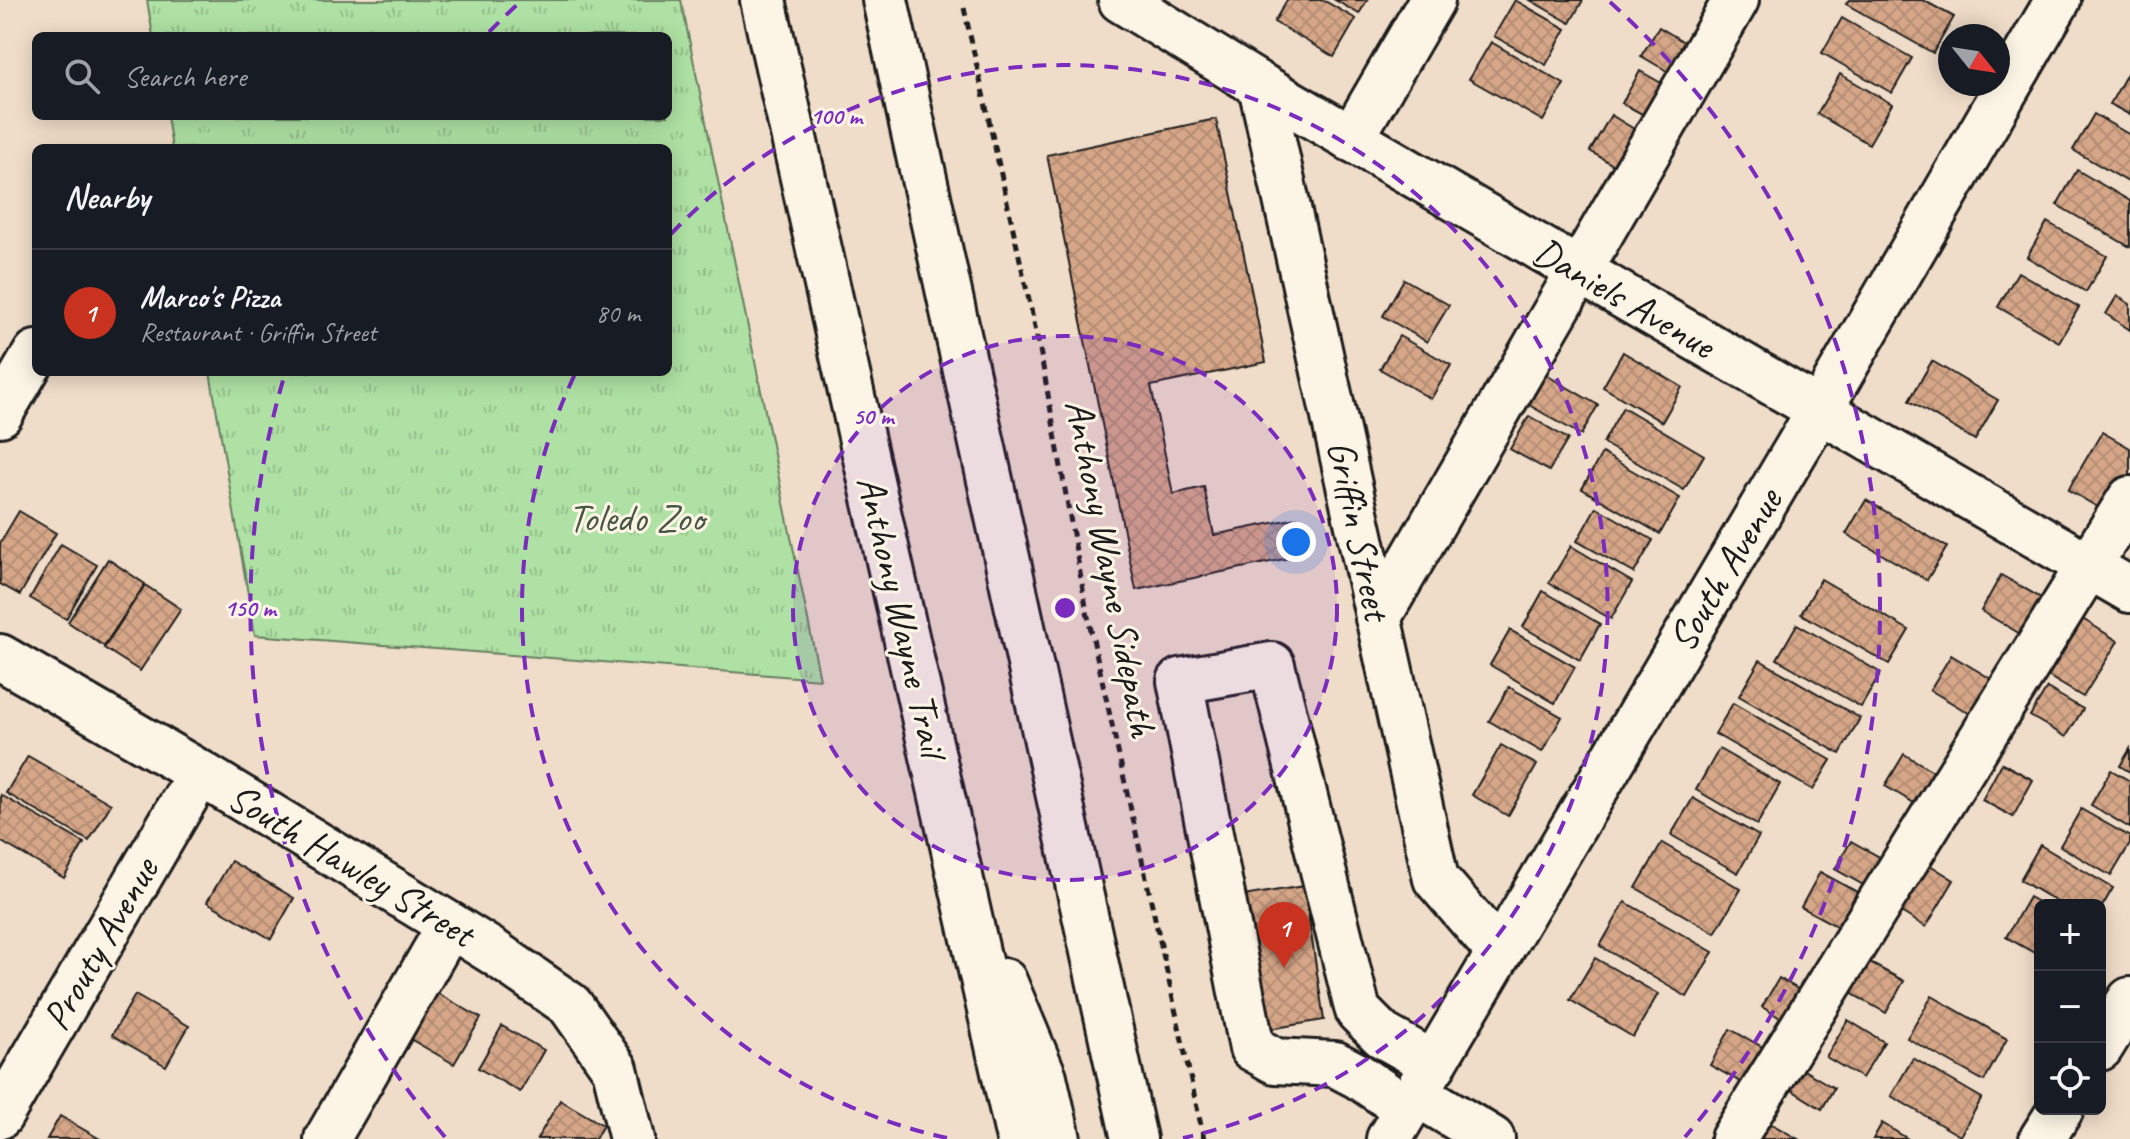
<!DOCTYPE html>
<html lang="en">
<head>
<meta charset="utf-8">
<style>
  :root { --surface:#171b24; --page:#20242c; --text:#f1f3f6; --muted:#9ea1a6; --line:#363941; --accent:#c8321e }
  body { margin:0; font-family:Caveat,sans-serif; background:var(--page); color:var(--text) }
  .controls { position:absolute; right:24px; bottom:24px; display:grid; overflow:hidden; border-radius:12px; box-shadow:0 4px 20px #0003 }
  .controls button { width:72px; height:72px; display:grid; place-items:center; padding:0; border:0; border-bottom:2px solid var(--line); background:var(--surface); color:var(--text); font:40px sans-serif }
  .compass { position:absolute; left:1938px; top:24px; width:72px; height:72px; border-radius:50%; background:var(--surface); box-shadow:0 4px 20px #0003; rotate:120deg }
  .you { position:absolute; left:1296px; top:542px; width:28px; height:28px; margin:-20px; border:6px solid #fff; border-radius:50%; background:#1a73e8; box-shadow:0 0 0 12px #1a73e833 }
  .badge { display:grid; place-items:center; width:52px; height:52px; border-radius:50%; background:var(--accent); color:#fff; font-size:26px; font-weight:700 }
  .pin { position:absolute; translate:-50% -66px; filter:drop-shadow(0 2px 4px #0008) }
  .pin::after { content:''; position:absolute; top:42px; width:28px; height:24px; background:inherit; clip-path:polygon(0 0,100% 0,50% 100%) }
  .list { margin:0; padding:0; list-style:none }
  h2 { display:flex; justify-content:space-between; align-items:center; height:104px; margin:0; padding:0 32px; font-size:34px }
  h2 small { font-size:26px; font-weight:400; color:var(--muted) }
  .list li { display:grid; grid-template-columns:52px 1fr auto; gap:24px; align-items:center; box-sizing:border-box; height:128px; padding:0 32px; border-top:2px solid var(--line) }
  .list b { display:block; font-size:30px; white-space:nowrap }
  .list p { margin:0; font-size:26px; white-space:nowrap; color:var(--muted) }
  .list em { font-size:26px; font-style:normal; color:var(--muted) }
  .icon { flex:none; width:44px; height:44px; fill:none; stroke:currentColor; stroke-width:2; stroke-linecap:round; stroke-linejoin:round }
  .map { position:relative; flex:none; width:2130px; height:1139px; overflow:hidden }
  .search { position:absolute; background:var(--surface); box-shadow:0 4px 20px #0003; left:32px; top:32px; width:640px; height:88px; display:flex; align-items:center; gap:20px; box-sizing:border-box; padding:0 28px; border-radius:12px; color:var(--muted); font-size:30px }
  .panel { position:absolute; background:var(--surface); box-shadow:0 4px 20px #0003; left:32px; top:144px; width:640px; height:232px; border-radius:12px }
  .map>svg:first-child { display:block }
  .grass { fill:url(#grass-tufts); stroke:#657e60; stroke-width:2 }
  .building { fill:url(#building-cross-hatch); stroke:#1c1c1c; stroke-width:2 }
  .lines { fill:none; stroke-linecap:round; stroke-linejoin:round }
  .minor-casing { stroke:#1c1c1c; stroke-width:50 }
  .highway-casing { stroke:#1c1c1c; stroke-width:50 }
  .path { stroke:#1c1c1c; stroke-width:5; stroke-dasharray:8 6; stroke-linecap:butt }
  .minor { stroke:#fcf5e5; stroke-width:44 }
  .highway { stroke:#fcf5e5; stroke-width:44 }
  .ring { fill:none; stroke:#7b2cbf; stroke-width:4; stroke-dasharray:14 10 }
  .labels { text-anchor:middle; dominant-baseline:central; stroke-width:6; stroke-linejoin:round; paint-order:stroke }
  .street-label { font-size:40px; fill:#1c1c1c; stroke:#fcf5e5 }
  .park-label { font-size:40px; fill:#485744; stroke:#fcf5e5 }
  .centre { fill:#7b2cbf; stroke:#fcf5e5; stroke-width:4 }
  .ring-label { font-size:24px; text-anchor:middle; font-weight:bold; fill:#7b2cbf; stroke:#fcf5e5; stroke-width:6; stroke-linejoin:round; paint-order:stroke }
</style>
</head>
<body>
<div class="map">
<svg width="2130" height="1139" viewBox="0 0 2130 1139">
  <defs>
    <pattern id="grass-tufts" width="24" height="20" patternUnits="userSpaceOnUse" patternTransform="scale(2)"><rect width="24" height="20" fill="#aee1a3"/><path d="M3 7l-1-3M5 7V3M7 7l1-3M15 17l-1-3M17 17v-4M19 17l1-3" fill="none" stroke="#95c08c"/></pattern>
    <pattern id="building-cross-hatch" width="8" height="8" patternUnits="userSpaceOnUse" patternTransform="scale(2)"><rect width="8" height="8" fill="#d5a687"/><path d="M0 0l8 8M0 8l8-8" fill="none" stroke="#b68e74"/></pattern>
  </defs>
  <rect width="100%" height="100%" fill="#f0ddc9"/>
  <filter id="ink" filterUnits="userSpaceOnUse"><feTurbulence type="fractalNoise" baseFrequency=".0125" numOctaves="2"/><feDisplacementMap in="SourceGraphic" scale="16" xChannelSelector="R" yChannelSelector="G"/><feConvolveMatrix kernelMatrix="1 2 1 2 8 2 1 2 1" color-interpolation-filters="sRGB"/></filter>
  <g filter="url(#ink)">
    <path class="grass" d="M147,0h534l139,679 -565,-44 -45,-263h458v-224h-496l-5,-32h501v-80h-515z"/>
    <g class="building">
      <path d="M1287,0h36l33,19 -22,38 -60,-35z"/>
      <path d="M1335,0h32l-8,14z"/>
      <path d="M1515,0l51,29 -20,36 -52,-29z"/>
      <path d="M1530,0h53l-13,23z"/>
      <path d="M1849,0h74l31,17 -21,36 -87,-49z"/>
      <path d="M1842,18l70,40 -20,35 -70,-40z"/>
      <path d="M1659,27l30,18 -17,29 -31,-18z"/>
      <path d="M1491,42l73,42 -21,37 -74,-42z"/>
      <path d="M2129,70l1,1v44l-20,-11z"/>
      <path d="M1640,71l30,17 -19,31 -29,-16z"/>
      <path d="M1840,74l52,30 -23,40 -52,-30z"/>
      <path d="M2094,114l36,21v48l-57,-33z"/>
      <path d="M1611,115l33,20 -21,36 -33,-20z"/>
      <path d="M1216,119l50,243 -115,24 22,108 31,-7 10,48 83,-17 7,37 -168,35 -89,-435z"/>
      <path d="M2077,170l53,31v46l-73,-42z"/>
      <path d="M2047,222l60,34 -21,36 -59,-35z"/>
      <path d="M2018,272l61,35 -20,35 -61,-35z"/>
      <path d="M1404,279l45,26 -22,37 -44,-26z"/>
      <path d="M2117,296l13,8v26l-24,-16z"/>
      <path d="M1399,336l52,29 -20,34 -51,-30z"/>
      <path d="M1623,352l59,35 -20,35 -59,-35z"/>
      <path d="M1932,361l66,39 -23,40 -66,-39z"/>
      <path d="M1546,375l52,30 -17,30 -52,-30z"/>
      <path d="M1623,407l81,48 -20,35 -81,-47z"/>
      <path d="M1529,416l39,23 -19,32 -39,-22z"/>
      <path d="M2102,432l28,16v28l-22,37 -40,-23z"/>
      <path d="M1602,453l78,45 -20,36 -78,-45z"/>
      <path d="M1866,500l81,47 -20,33 -81,-46z"/>
      <path d="M1596,507l57,33 -19,33 -57,-32z"/>
      <path d="M19,511l37,22 -36,62 -20,-11v-41z"/>
      <path d="M61,544l36,21 -31,54 -36,-21z"/>
      <path d="M1571,546l61,36 -21,37 -62,-36z"/>
      <path d="M108,559l37,25 -41,62 -36,-24z"/>
      <path d="M2001,575l49,28 -21,36 -48,-28z"/>
      <path d="M1821,579l88,51 -20,34 -88,-50z"/>
      <path d="M145,585l36,24 -41,62 -36,-23z"/>
      <path d="M1543,591l57,33 -20,36 -57,-33z"/>
      <path d="M2081,618l37,23 -35,56 -37,-22z"/>
      <path d="M1797,624l84,49 -20,34 -84,-48z"/>
      <path d="M1510,630l65,37 -20,36 -65,-38z"/>
      <path d="M1951,655l47,28 -21,35 -47,-28z"/>
      <path d="M1760,660l100,58 -20,36 -101,-58z"/>
      <path d="M1509,687l53,30 -20,35 -53,-31z"/>
      <path d="M2047,688l36,21 -17,28 -36,-21z"/>
      <path d="M1733,703l98,57 -18,30 -98,-56z"/>
      <path d="M1501,745l36,20 -29,51 -36,-21z"/>
      <path d="M1719,749l61,35 -23,41 -61,-35z"/>
      <path d="M2130,749v23l-10,-6z"/>
      <path d="M1904,754l34,20 -19,32 -34,-20z"/>
      <path d="M28,756l83,48 -22,37 -83,-48z"/>
      <path d="M2002,763l31,17 -20,37 -31,-17z"/>
      <path d="M2111,770l19,11v47l-39,-23z"/>
      <path d="M1,795l83,48 -20,35 -64,-37z"/>
      <path d="M1693,798l66,38 -21,37 -67,-38z"/>
      <path d="M2081,809l49,28v7l-19,32 -51,-30z"/>
      <path d="M1851,841l30,17 -16,28 -30,-17z"/>
      <path d="M1662,843l79,46 -26,44 -79,-45z"/>
      <path d="M2040,845l73,43 -13,22v-5h-38l-42,-25z"/>
      <path d="M1922,860l32,20 -28,47 -32,-19z"/>
      <path d="M231,861l63,37 -23,41 -64,-37z"/>
      <path d="M1820,872l37,20 -19,35 -37,-20z"/>
      <path d="M1304,886l20,134 -61,10 -20,-134z"/>
      <path d="M2029,897l14,8h-3v51l-34,-19z"/>
      <path d="M1625,902l88,50 -26,45 -87,-51z"/>
      <path d="M1595,958l63,36 -25,43 -63,-37z"/>
      <path d="M1868,962l36,19 -18,32 -35,-20z"/>
      <path d="M1779,978l31,18 -18,29 -30,-18z"/>
      <path d="M437,993l44,25 -27,46 -44,-25z"/>
      <path d="M135,995l54,31 -23,40 -54,-31z"/>
      <path d="M1932,996l75,43 -23,42 -77,-43z"/>
      <path d="M1848,1020l36,22 -22,36 -36,-21z"/>
      <path d="M502,1026l42,24 -24,42 -42,-24z"/>
      <path d="M1730,1029l34,19 -20,36 -34,-19z"/>
      <path d="M1913,1058l69,40 -22,38 -69,-40z"/>
      <path d="M1802,1069l32,19 -12,21 -32,-20z"/>
      <path d="M560,1100l43,25 -8,14h-58z"/>
      <path d="M60,1116l40,23h-53z"/>
      <path d="M1768,1122l30,17h-40z"/>
      <path d="M1882,1123l26,16h-35z"/>
    </g>
    <g class="lines">
      <g class="minor-casing">
        <g id="minor">
          <path d="M1121,0l140,86 869,504"/>
          <path d="M1261,86l175,793 63,73"/>
          <path d="M1351,139l81,-139"/>
          <path d="M0,414l36,-61"/>
          <path d="M1378,618l358,-618"/>
          <path d="M0,657l200,116 250,152 45,28 75,52 45,64 17,70"/>
          <path d="M2100,1048l30,-48"/>
          <path d="M1416,1093l76,46"/>
          <path d="M1407,1109l-49,-33 -23,-12 -60,-3 -23,-13 -72,-367 92,-16 86,346 24,24 52,29"/>
          <path d="M0,1116l200,-343"/>
          <path d="M327,1139l123,-214"/>
          <path d="M1389,1139l430,-728 239,-411"/>
          <path d="M1733,1139l397,-640"/>
          <path d="M2042,1139l19,-30"/>
        </g>
      </g>
      <g class="highway-casing">
        <g id="highway">
          <path d="M763,0l256,1139"/>
          <path d="M885,0l249,1139"/>
          <path d="M1004,981l40,96 14,62"/>
        </g>
      </g>
      <path class="path" d="M964,8l76,342 47,262 117,527"/>
      <use href="#minor" class="minor"/>
      <use href="#highway" class="highway"/>
    </g>
  </g>
  <circle cx="1065" cy="608" r="272" fill="#7b2cbf" fill-opacity=".12"/>
  <g class="ring">
    <circle cx="1065" cy="608" r="272"/>
    <path d="M947 1138A543 543 0 0 1 575 374M671 234A543 543 0 1 1 1183 1138"/>
    <path d="M445 1137A815 815 0 0 1 284 377M489 32A815 815 0 0 1 520 2M1610 2A815 815 0 0 1 1685 1137"/>
  </g>
  <g class="labels">
    <g class="street-label">
      <text transform="translate(1624 298) rotate(30)">Daniels Avenue</text>
      <text transform="translate(1359 530) rotate(78)">Griffin Street</text>
      <text transform="translate(1111 568) rotate(79)">Anthony Wayne Sidepath</text>
      <text transform="translate(1725 570) rotate(-59)">South Avenue</text>
      <text transform="translate(902 616) rotate(77)">Anthony Wayne Trail</text>
      <text transform="translate(351 865) rotate(31)">South Hawley Street</text>
      <text transform="translate(100 944) rotate(-60)">Prouty Avenue</text>
    </g>
    <g class="park-label">
      <text x="636" y="518">Toledo Zoo</text>
    </g>
  </g>
  <circle cx="1065" cy="608" r="12" class="centre"/>
  <g class="ring-label">
    <text x="836" y="124">100 m</text>
    <text x="873" y="424">50 m</text>
    <text x="250" y="616">150 m</text>
  </g>
</svg>
<div class="controls">
<button>+</button>
<button>−</button>
<button><svg class="icon" aria-label="locate" viewBox="0 0 24 24"><circle cx="12" cy="12" r="6"/><path d="M12 2v4M12 18v4M2 12h4M18 12h4"/></svg></button>
</div>
<svg class="compass" viewBox="-18 -18 36 36"><path d="M0-13l5 13h-10z" fill="#e53935"/><path d="M0 13l5-13h-10z" fill="#9ea1a6"/></svg>
<div class="you"></div>
<div class="pin badge" style="left:1284px;top:968px">1</div>
<div class="search"><svg class="icon" aria-label="search" viewBox="0 0 24 24"><circle cx="10" cy="10" r="6"/><path d="M15 15l6 6"/></svg>Search here</div>
<section class="panel">
<h2>Nearby<small></small></h2>
<ul class="list">
<li><span class="badge">1</span><div><b>Marco's Pizza</b><p>Restaurant · Griffin Street</p></div><em>80 m</em></li>
</ul>
</section>
</div>
</body>
</html>
